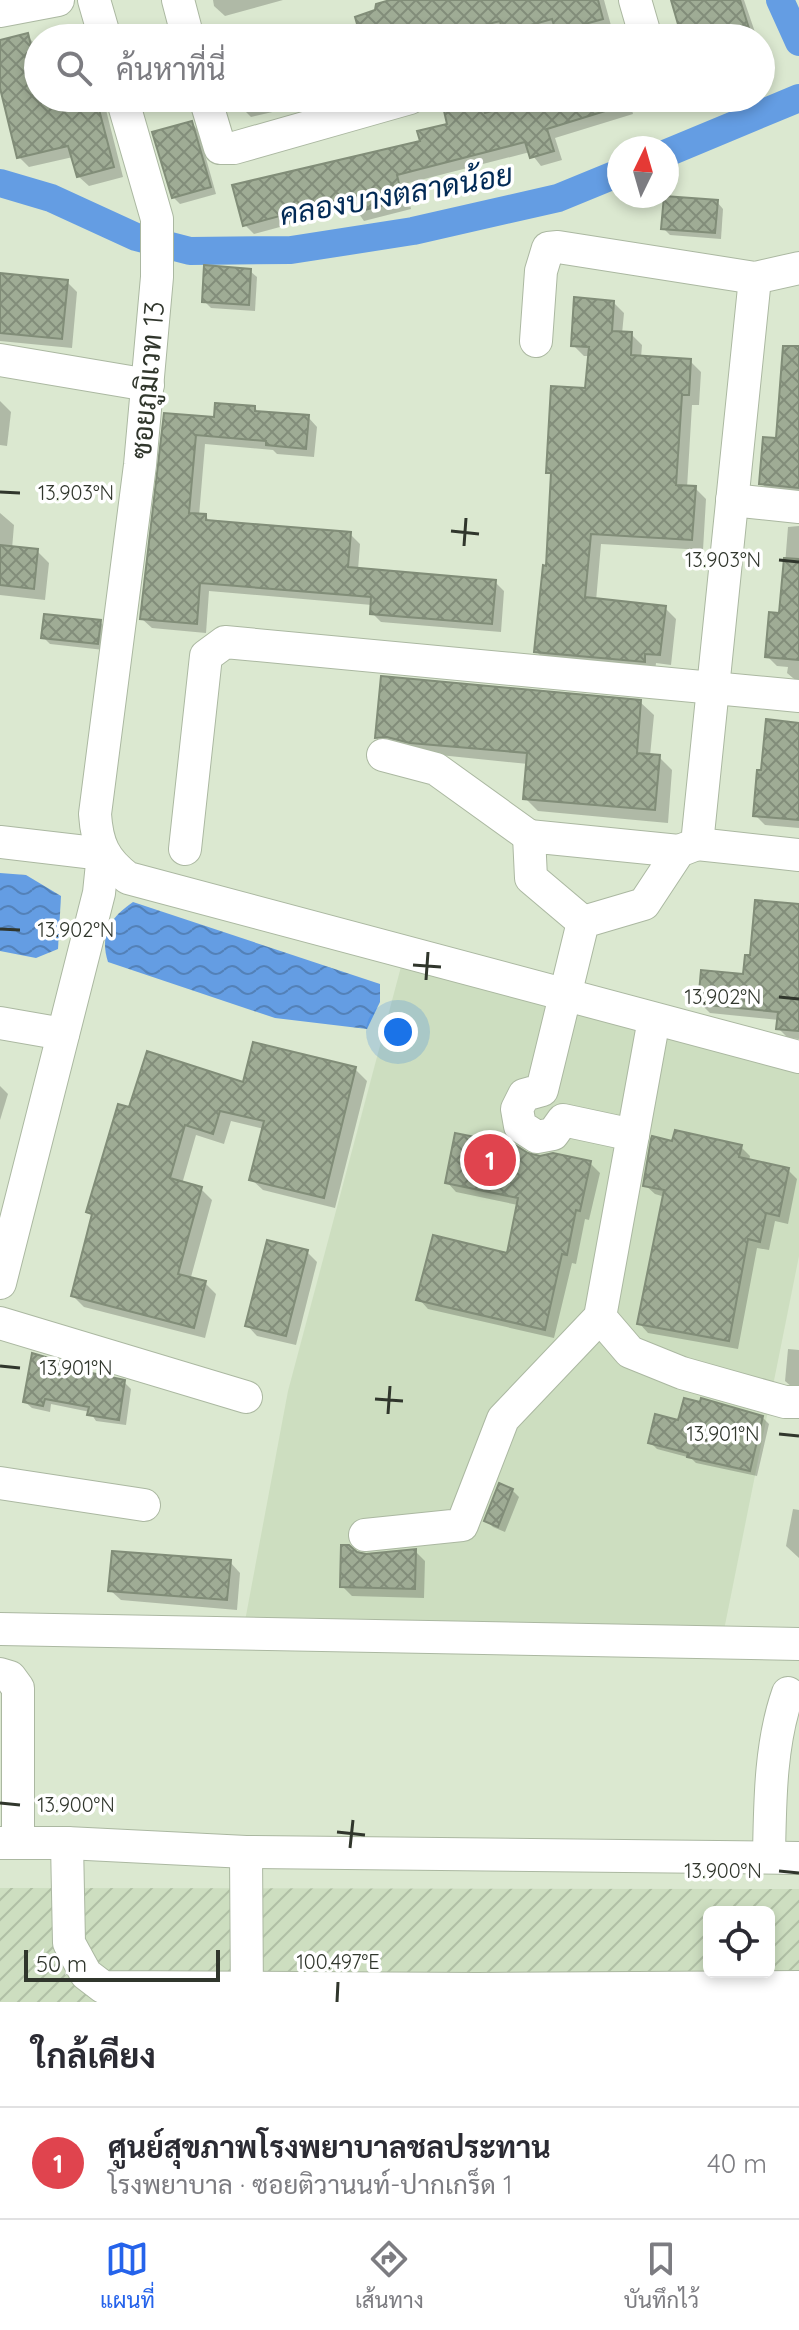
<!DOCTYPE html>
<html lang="th">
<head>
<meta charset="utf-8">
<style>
  :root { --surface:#fff; --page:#f2f2f3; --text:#2b2b33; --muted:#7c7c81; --line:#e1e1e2; --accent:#2563eb }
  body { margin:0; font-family:Quicksand,Sarabun,sans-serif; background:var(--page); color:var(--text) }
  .controls { position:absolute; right:24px; bottom:24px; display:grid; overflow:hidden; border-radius:12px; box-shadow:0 4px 12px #0003 }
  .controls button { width:72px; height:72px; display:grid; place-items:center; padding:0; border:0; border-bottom:2px solid var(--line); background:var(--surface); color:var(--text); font:40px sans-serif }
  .compass { position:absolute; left:607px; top:136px; width:72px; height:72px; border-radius:50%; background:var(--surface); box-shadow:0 4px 12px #0003; rotate:5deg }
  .scale { position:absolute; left:24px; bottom:20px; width:196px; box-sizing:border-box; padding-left:8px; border:4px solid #30362c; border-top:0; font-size:22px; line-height:28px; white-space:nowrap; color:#30362c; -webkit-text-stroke:6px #fff; paint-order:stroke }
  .you { position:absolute; left:398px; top:1032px; width:28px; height:28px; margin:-20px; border:6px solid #fff; border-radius:50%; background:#1a73e8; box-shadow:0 0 0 12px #1a73e833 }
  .badge { display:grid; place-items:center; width:52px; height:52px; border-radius:50%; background:var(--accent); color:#fff; font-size:26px; font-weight:700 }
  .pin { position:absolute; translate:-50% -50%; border:4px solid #fff; box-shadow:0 2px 8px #0006 }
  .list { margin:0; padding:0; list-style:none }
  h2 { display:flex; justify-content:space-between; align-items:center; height:104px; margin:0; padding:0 32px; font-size:34px }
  h2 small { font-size:26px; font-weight:400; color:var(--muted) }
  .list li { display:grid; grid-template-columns:52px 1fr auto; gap:24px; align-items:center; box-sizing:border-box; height:112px; padding:0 32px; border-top:2px solid var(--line) }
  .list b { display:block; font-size:30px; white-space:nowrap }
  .list p { margin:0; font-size:26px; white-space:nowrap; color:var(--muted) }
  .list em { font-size:26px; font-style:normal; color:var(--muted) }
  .icon { flex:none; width:44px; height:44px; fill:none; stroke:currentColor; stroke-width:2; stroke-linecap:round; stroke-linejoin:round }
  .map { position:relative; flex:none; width:799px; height:2002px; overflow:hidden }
  .search { position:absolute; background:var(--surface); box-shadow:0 4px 12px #0003; left:24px; right:24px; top:24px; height:88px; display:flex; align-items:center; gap:20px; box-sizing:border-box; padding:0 28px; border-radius:44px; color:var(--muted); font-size:30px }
  .sheet { height:216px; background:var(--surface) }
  nav { display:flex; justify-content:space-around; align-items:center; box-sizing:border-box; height:112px; border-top:2px solid var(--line); background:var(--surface); font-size:22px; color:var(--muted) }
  nav a { display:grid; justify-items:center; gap:4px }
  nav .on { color:var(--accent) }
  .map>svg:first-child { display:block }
  .built { fill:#cddec0 }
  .industrial { fill:url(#industrial-furrows); fill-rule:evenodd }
  .water { fill:url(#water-waves) }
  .shadow { fill:#0003 }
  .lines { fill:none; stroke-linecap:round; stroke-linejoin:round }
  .canal { stroke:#649de3; stroke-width:28 }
  .building { fill:url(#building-cross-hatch); stroke:#818d78; stroke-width:2 }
  .minor-casing { stroke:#abb8a1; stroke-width:34 }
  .minor { stroke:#fff; stroke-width:32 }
  .ticks { fill:none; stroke:#30362c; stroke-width:3 }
  .labels { text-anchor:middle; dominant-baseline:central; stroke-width:7; stroke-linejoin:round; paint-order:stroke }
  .street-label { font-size:28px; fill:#30362c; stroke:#fff }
  .water-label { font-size:30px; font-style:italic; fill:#022a56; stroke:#fff }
  .ticks-label { font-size:20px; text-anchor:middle; fill:#30362c; stroke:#fff; stroke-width:7; stroke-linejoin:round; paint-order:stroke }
</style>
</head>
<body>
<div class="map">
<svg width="799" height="2002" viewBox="0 0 799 2002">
  <defs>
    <pattern id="industrial-furrows" width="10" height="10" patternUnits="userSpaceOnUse" patternTransform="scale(2)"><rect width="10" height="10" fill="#cddec0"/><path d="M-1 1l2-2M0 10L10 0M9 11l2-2" fill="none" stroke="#b0bfa5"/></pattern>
    <pattern id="water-waves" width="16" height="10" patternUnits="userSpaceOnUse" patternTransform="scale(2)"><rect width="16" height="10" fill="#649de3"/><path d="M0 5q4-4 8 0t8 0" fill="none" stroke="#5381b8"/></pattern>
    <pattern id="building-cross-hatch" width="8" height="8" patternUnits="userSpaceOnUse" patternTransform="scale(2)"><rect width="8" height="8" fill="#9fac95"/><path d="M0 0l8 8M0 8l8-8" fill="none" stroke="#828d7a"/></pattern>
  </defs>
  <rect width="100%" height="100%" fill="#dbe8d0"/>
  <path class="built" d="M402,963l397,110v183l-76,379 -478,-14 43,-230z"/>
  <path class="industrial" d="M0,1888l799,1v113h-799zM709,1912h60v60h-60z"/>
  <g class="water">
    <path d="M0,873l26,2 35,21 -3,53 -22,9 -36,-7z"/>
    <path d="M133,902l247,82v18l-13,27 -92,-11 -167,-56c-9,-28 3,-45 25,-60z"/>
  </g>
  <g class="shadow">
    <path d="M213,0h70l-58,16 -11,-10z"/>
    <path d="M397,0h207l8,29 -31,9h-17l-7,-8 -28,8h-18l-6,-6 -23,6h-119z"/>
    <path d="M673,0h71l13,38h-78l28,-9z"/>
    <path d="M27,36l11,11v51h65l20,79 -34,9 -11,-10 -5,-19 -44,10 -10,-10 -19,-77v-38z"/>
    <path d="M239,98h48l3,10 -39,9 -10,-10z"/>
    <path d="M540,98h89l4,16 -78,24 7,22 -21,6 -11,-14 -125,32 6,25 -47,12 -10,-14 -100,27 -9,-9 177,-82 60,-40 10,10z"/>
    <path d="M191,123l7,7 18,64 -36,10 -7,-7z"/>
    <path d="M717,202l6,7 -2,30 -51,-4 -7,-7z"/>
    <path d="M250,271l7,6 -2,34 -44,-3 -7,-7z"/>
    <path d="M0,275l67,7 10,10 -5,56 -72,-7z"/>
    <path d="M613,302l11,11 -2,21h9l11,11 -1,13 49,3 11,11 -2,33h-7l-5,83h8l11,11 -3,51 -102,-6 -5,57 69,7 11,11 -5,46 -15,-2 -1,9 -108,-10 -11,-11 11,-83 6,-90 -5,-6 39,-82 3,-34h-6l-11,-11z"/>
    <path d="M799,365v132l-28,-4 -10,-10 17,-43z"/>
    <path d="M0,401l11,11 -4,34 -7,-1z"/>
    <path d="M255,408l4,5 49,4 9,10 -3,30 -37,-3 -4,-4 -68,-6 -6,72h6l7,7 138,11 10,10 -2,26 137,12 9,9 -3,41 -120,-10 -9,-9v-8l-163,-14 -3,42 -54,-5 -10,-9 24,-204 49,4z"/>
    <path d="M0,513l14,12 -2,24 25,2 12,12 -4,37 -45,-5z"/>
    <path d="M799,526v157l-12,-10 1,-6 -11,-1 -10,-10 14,-41 7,-88z"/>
    <path d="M100,622l7,7 -3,21 -54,-6 -7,-7z"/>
    <path d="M640,702l14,13 -4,41 9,1 13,13 -4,53 -130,-12 -13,-13 3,-34 -137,-14 -13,-13z"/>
    <path d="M799,725v103l-34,-3 -10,-10 8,-43z"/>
    <path d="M799,906v133l-11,-1 -10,-10 1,-8 -69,-7 -10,-10 45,-26 7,-20z"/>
    <path d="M355,1069l12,12 -32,127 -72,-18 -12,-11 13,-50 -33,-8 -7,23 -28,-9 -14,49 19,5 11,11 -21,77 14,6 11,11 -11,44 -121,-31 -11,-11 21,-79 -5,-5 41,-103 114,-25z"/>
    <path d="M0,1086l8,8 -8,26z"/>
    <path d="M674,1143l67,4 9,9 -1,5 39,9 9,9 -9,45 -13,-3 -6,29 -12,-2 -19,101 -90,-16 -9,-10 26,-126 -10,-3 -10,-9z"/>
    <path d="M527,1155l63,8 10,10 -11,47 -4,-1 -9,45 -4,-1 -18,75 -126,-29 -9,-10 89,-44 10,-50 -62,-13 -9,-10z"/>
    <path d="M307,1252l10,10 -21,83 -39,-9 -10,-11z"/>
    <path d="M788,1349l11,1v43l-14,-12z"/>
    <path d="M68,1365l6,6 50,11 7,7 -5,36 -30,-4 -6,-9 -39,-8 -1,8 -18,-4 -7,-6z"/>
    <path d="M762,1417l7,7 -12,52 -61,-13 -5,-5 -34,-9 -7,-7 30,-19z"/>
    <path d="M512,1490l7,7 -14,35 -12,-5 -7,-7z"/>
    <path d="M793,1509l6,1v48l-13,-12z"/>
    <path d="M415,1551l10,10 -1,37 -72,-2 -10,-10 14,-32 10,2z"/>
    <path d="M230,1562l10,11 -3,37 -116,-10 -11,-10z"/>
  </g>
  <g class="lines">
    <g class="canal">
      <path d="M780,0l19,42"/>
      <path d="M667,153l132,-55"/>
      <path d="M0,183l51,15 85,39 54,14 101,-1 122,-19 145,-33 61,-25"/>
    </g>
  </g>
  <g class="building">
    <path d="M390,0h208l5,19 -47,13 -4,-13 -49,14 -3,-12 -65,17h-74l-6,-21 20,-7 1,-6z"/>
    <path d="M671,0h69l12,38h-70z"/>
    <path d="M28,33l10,42v23h58l18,69 -37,10 -9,-31 -51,12 -17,-70v-48z"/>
    <path d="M536,98h95v5l-84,26 7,22 -24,7 -5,-16 -128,33 6,25 -50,13 -4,-16 -106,29 -11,-41 188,-44 -3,-10 30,-7 -3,-13 38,-10 3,12z"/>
    <path d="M192,121l19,66 -39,11 -20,-66z"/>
    <path d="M664,196l54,4 -3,33 -54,-4z"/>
    <path d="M204,265l47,4 -2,36 -47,-3z"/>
    <path d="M0,273l68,7 -6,59 -62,-6z"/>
    <path d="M574,297l40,4 -2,30 20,1 -1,23 60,4 -2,36h-7l-6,90 20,1 -4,54 -101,-6 -6,63 81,9 -6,49 -15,-1v8l-111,-10 9,-87 3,1 5,-93h-5l5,-87 34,2 4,-41 -18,-1z"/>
    <path d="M783,346h16v142l-40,-4 4,-47 13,1z"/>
    <path d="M215,403l40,3v5l54,4 -3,34 -40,-4v-4l-70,-6 -7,78 17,1v6l145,12 -3,35 148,13 -4,44 -122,-10 1,-17 -171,-14 -3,41 -57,-5 24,-206 50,4z"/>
    <path d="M0,545l38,4 -4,40 -34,-4z"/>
    <path d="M784,558l15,1v101l-34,-3 4,-45 10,1z"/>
    <path d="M44,614l57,6 -3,24 -57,-6z"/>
    <path d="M381,676l260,24 -4,53 23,2 -5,55 -132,-11 4,-46 -117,-10 -23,-6 -12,1z"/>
    <path d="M766,719l33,4v97l-46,-4 4,-46h4z"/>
    <path d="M755,900l44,4v127l-23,-2 2,-17 -80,-8 3,-34 42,4 2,-19h5z"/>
    <path d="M253,1042l103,25 -32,131 -75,-18 15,-59 -44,-10 -7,23 -28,-9 -15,53 32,9 -24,87 28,7 -12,47 -123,-32 21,-82 -6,-2 32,-108 11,3 18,-56 96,31z"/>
    <path d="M675,1130l67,15 -3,12 50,11 -10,48 -13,-3 -6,29 -12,-3 -19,102 -92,-17 27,-134 -21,-4 8,-47 1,-3 20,5z"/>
    <path d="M455,1133l60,12 13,8 12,3 13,-3 38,8 -11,50 -4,-1 -9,45 -5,-1 -17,76 -129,-30 17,-65 74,18 11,-55 -73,-15z"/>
    <path d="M267,1240l41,10 -22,86 -41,-10z"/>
    <path d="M32,1353l37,11 -1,4 57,12 -6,40 -32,-5 2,-8 -44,-8 -2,7 -20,-4z"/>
    <path d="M684,1398l16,4 1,-4 62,18 -13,55 -63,-14 1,-4 -40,-10 7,-29 23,6z"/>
    <path d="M499,1483l14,6 -15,38 -14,-6z"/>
    <path d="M341,1545h8l8,7 9,2 50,-5 -1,40 -75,-2z"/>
    <path d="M112,1551l119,9 -4,40 -119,-9z"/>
  </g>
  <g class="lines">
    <g class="minor-casing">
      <g id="minor">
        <path d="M94,0l11,38"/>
        <path d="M178,0l10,38"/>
        <path d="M635,0l11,38"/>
        <path d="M0,11l58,-11"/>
        <path d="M122,98l35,121v58l-17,188 -45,349c2,30 9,46 33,64l671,179"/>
        <path d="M205,98l15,50h14l176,-50"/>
        <path d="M536,341l5,-70 7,-23 10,-1 197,31 44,-10"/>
        <path d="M0,360l148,25"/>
        <path d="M732,500l67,7"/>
        <path d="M383,755l53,14 93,67"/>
        <path d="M0,842l103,12"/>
        <path d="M697,844l102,11"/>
        <path d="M185,849l21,-193 19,-14 574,54"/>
        <path d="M583,922l-52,-44 -2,-42 150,15"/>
        <path d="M0,1023l63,11"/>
        <path d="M633,1135l-70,-15 -10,14 -16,3 -17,-11 -3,-17 7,-14 18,-5 41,-168 61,-18 35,-53 18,-7 58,-566"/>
        <path d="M0,1283l99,-390 4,-39"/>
        <path d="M600,1317l30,35 52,21 103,29h14"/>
        <path d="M0,1323l246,74"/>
        <path d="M0,1483l144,22"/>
        <path d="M365,1535l97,-10 41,-106 97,-102 54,-298"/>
        <path d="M0,1629l799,15"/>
        <path d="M0,1674l10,3 8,11v155"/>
        <path d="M0,1843h67l179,9 553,6"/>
        <path d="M67,1843l2,100 17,31 17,13 374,2 322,-2"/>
        <path d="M246,1852l1,150"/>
        <path d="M769,1857c1,-54 1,-113 19,-164"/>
      </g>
    </g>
    <use href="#minor" class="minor"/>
  </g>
  <path class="ticks" d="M0,492l20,1M451,531l28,3M464,546l2,-28M779,560l20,2M0,929l20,1M413,965l28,2M426,980l2,-28M779,997l20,2M0,1366l20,2M375,1399l28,2M388,1414l2,-28M779,1434l20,2M0,1803l20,2M337,1832l28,3M350,1848l3,-28M779,1871l20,2M337,2002l1,-20"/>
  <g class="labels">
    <g class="street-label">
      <text transform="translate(147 380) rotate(-85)">ซอยภูมิเวท 13</text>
    </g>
    <g class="water-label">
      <text transform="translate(396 194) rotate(-10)">คลองบางตลาดน้อย</text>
    </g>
  </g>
  <g class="ticks-label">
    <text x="76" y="500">13.903°N</text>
    <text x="723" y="567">13.903°N</text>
    <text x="76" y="937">13.902°N</text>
    <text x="723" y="1004">13.902°N</text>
    <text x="76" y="1375">13.901°N</text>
    <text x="723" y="1441">13.901°N</text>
    <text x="76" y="1812">13.900°N</text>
    <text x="723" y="1878">13.900°N</text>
    <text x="338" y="1969">100.497°E</text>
  </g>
</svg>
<div class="controls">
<button><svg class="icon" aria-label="locate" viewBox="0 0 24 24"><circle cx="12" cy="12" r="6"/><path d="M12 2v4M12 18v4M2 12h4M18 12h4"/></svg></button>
</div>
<svg class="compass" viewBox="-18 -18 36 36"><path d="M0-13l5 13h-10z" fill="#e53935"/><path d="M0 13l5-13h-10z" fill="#7c7c81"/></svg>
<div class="scale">50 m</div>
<div class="you"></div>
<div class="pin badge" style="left:490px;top:1160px;background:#e0444e">1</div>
<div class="search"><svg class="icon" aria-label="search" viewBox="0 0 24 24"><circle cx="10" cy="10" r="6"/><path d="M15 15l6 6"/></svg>ค้นหาที่นี่</div>
</div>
<section class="sheet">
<h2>ใกล้เคียง<small></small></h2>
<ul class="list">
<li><span class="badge" style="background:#e0444e">1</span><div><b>ศูนย์สุขภาพโรงพยาบาลชลประทาน</b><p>โรงพยาบาล · ซอยติวานนท์-ปากเกร็ด 1</p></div><em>40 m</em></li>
</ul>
</section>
<nav>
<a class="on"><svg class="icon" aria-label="map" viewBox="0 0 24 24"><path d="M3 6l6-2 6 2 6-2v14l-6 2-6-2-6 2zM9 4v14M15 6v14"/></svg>แผนที่</a>
<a><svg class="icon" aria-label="directions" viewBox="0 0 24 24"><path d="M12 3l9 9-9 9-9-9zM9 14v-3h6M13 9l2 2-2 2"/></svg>เส้นทาง</a>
<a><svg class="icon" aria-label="saved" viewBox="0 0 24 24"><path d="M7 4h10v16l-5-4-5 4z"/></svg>บันทึกไว้</a>
</nav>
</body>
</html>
